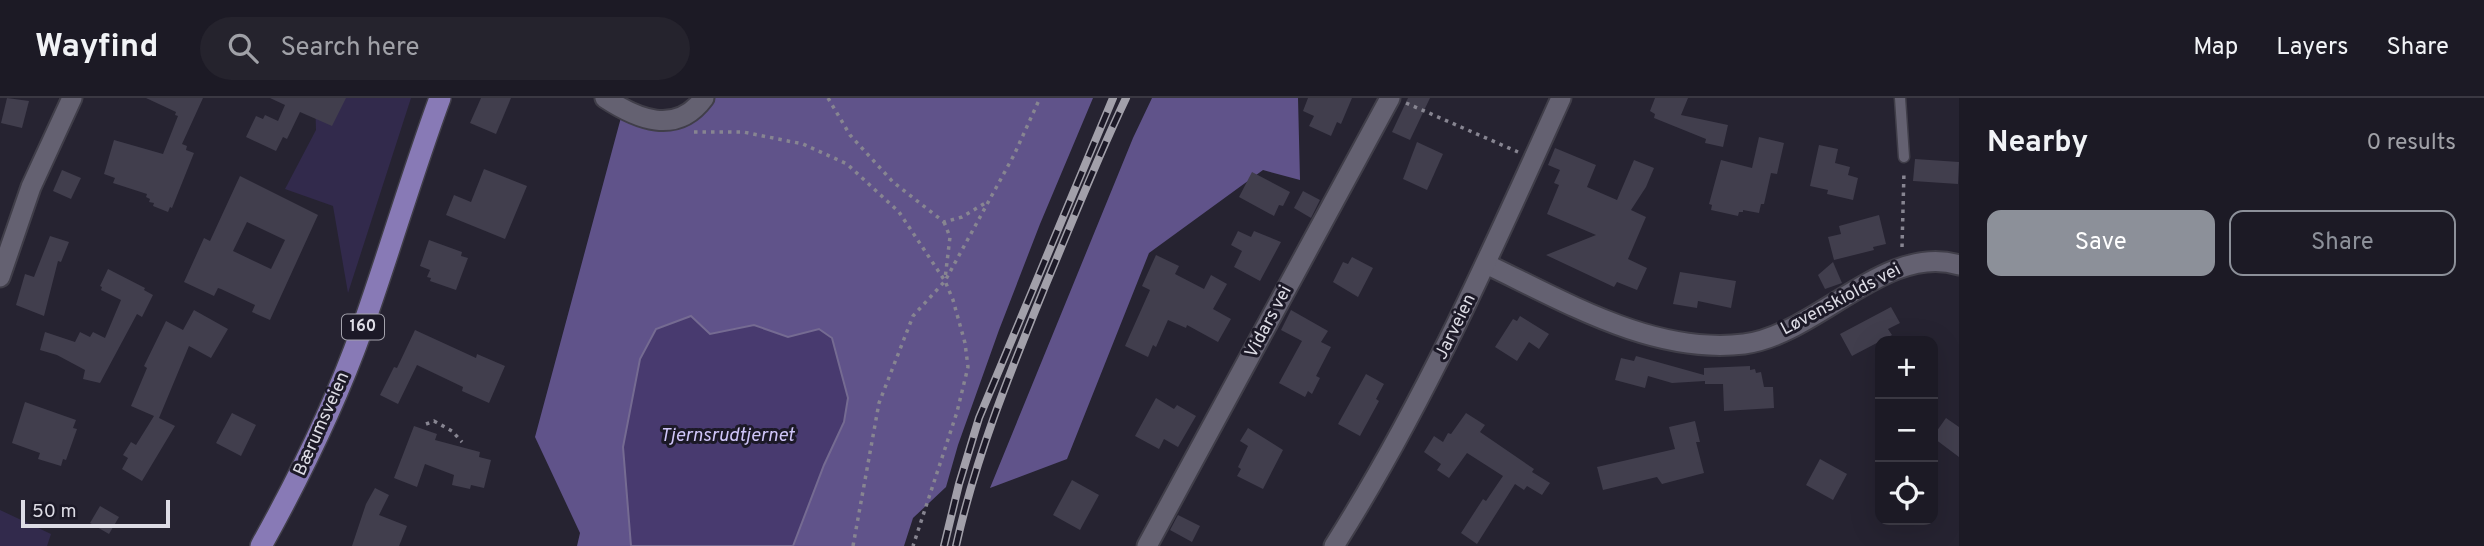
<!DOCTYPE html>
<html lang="en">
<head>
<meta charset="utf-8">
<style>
  :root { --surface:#1c1a25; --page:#25232d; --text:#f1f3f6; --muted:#a0a1a7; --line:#3a3842; --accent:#8c9099 }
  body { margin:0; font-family:Overpass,sans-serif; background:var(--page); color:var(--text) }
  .controls { position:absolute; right:21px; bottom:21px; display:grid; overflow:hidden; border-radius:14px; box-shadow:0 7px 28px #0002 }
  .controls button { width:63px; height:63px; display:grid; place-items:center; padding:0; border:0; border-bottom:2px solid var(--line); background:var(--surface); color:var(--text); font:35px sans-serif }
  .scale { position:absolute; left:21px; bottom:18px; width:149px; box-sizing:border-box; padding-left:7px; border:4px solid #dddce5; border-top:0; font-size:19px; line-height:24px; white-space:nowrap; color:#dddce5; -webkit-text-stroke:5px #1c1927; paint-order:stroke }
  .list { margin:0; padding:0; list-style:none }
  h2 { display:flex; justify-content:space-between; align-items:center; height:91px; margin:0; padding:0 28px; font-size:30px }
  h2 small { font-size:23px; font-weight:400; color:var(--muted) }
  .actions { display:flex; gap:14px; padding:21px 28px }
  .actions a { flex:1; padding:16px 0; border:2px solid var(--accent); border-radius:14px; text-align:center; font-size:24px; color:var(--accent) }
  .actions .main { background:var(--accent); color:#fff }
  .icon { flex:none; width:38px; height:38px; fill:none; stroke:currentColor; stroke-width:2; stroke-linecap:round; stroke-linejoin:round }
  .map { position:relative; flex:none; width:1959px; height:448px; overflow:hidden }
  header { display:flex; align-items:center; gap:42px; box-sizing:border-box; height:98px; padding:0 35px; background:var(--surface); border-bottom:2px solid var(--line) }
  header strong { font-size:33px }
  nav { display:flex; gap:38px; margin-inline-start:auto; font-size:24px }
  .search { width:490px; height:63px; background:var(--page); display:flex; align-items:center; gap:18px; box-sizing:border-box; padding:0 24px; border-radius:38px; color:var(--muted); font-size:26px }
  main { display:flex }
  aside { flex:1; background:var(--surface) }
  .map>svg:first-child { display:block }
  .green { fill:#322a4c }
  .forest { fill:#60538a }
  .water { fill:#483a6f; stroke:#756b92; stroke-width:2 }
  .building { fill:#413e4d; fill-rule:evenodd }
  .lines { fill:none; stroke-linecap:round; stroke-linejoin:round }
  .lane-casing { stroke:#403e49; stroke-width:13 }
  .street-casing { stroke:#403e49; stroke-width:23 }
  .primary-casing { stroke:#403e49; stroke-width:24 }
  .path { stroke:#878591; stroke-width:3.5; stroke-dasharray:3.5 5; stroke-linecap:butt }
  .lane { stroke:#646171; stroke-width:10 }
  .street { stroke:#646171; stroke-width:19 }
  .primary { stroke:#887ab6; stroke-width:21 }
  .rail-casing { stroke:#a2a0aa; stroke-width:8 }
  .rail { stroke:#1c1927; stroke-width:5; stroke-dasharray:16; stroke-linecap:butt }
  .labels { text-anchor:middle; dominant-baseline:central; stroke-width:6; stroke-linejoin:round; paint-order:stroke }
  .shield { fill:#1c1927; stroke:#a3a2ac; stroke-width:2 }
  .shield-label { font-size:16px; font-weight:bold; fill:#dddce5 }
  .street-label { font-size:18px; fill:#dddce5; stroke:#1c1927 }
  .water-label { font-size:19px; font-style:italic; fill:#cfc5f8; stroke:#1c1927 }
</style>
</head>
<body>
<header>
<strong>Wayfind</strong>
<div class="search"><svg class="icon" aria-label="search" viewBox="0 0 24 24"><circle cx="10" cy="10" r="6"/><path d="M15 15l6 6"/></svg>Search here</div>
<nav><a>Map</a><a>Layers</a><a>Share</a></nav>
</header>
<main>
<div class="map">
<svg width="1959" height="448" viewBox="0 0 1959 448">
  <rect width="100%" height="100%" fill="#262331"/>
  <g class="green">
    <path d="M315,0h96l-63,195 -15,-87 -48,-17 31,-59z"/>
    <path d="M0,412l51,24 -4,12h-47z"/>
  </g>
  <g class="forest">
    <path d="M704,0h389l-53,126 -41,106 -41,115 -12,42 -33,31 -9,28h-111l31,-81 20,-43 -25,-93 -31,8 -34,-12 -44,9 -70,25 -17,88 8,99h-54l3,-13 -45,-96 88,-327 49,10z"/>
    <path d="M1152,0h146l2,82 -37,-10 -114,83 -82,206 -77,29 143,-350z"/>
  </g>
  <path class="water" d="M691,218l19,18 44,-9 34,12 31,-8 13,9 16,60 -4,24 -20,43 -31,81h-162l-8,-99 17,-88 16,-30z"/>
  <g class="building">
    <path d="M7,0l22,3 -7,27 -21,-5z"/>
    <path d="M146,0h57l-21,46 5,2 -1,4 8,3 -22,55 -2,-1 -2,5 -15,-6 1,-3 -5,-1 1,-3 -4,-2 1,-3 -34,-11 2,-5 -11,-4 10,-34 49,14 15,-38 -3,-1 1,-3z"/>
    <path d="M270,0h76l-14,28 -32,-14 -13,27 -4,-2 -7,14 -30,-14 10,-21 7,3 2,-4 13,6 7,-16z"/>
    <path d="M481,0h30l-15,36 -26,-11z"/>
    <path d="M1308,0h44l-11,26 -4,-2 -6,14 -22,-10 5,-10 -11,-5z"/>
    <path d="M1408,0h22l-20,42 -18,-8z"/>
    <path d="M1655,0h33l-7,17 47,10 -5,22 -18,-4 1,-4 -52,-21 1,-4 -5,-3z"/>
    <path d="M1759,39l25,6 -7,31 -6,-1 -7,31h-3l-2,9 -16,-3v2h-4l-1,4 -27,-6 1,-5 -3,-1 12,-44 31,8z"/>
    <path d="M1417,44l26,12 -16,36 -24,-11z"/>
    <path d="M1819,47l19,4 -3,14 15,4 -2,8 10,3 -5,22 -26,-6 1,-4 -18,-4z"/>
    <path d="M1555,50l41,17 -9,22 30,13 17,-40 20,8 -8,19 -15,23 15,7 -18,42 19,9 -10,22 -20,-8 -3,5 -68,-32 50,-20 -49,-21 12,-29 -5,-2 6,-13 -12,-5z"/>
    <path d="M1915,61l44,3 -1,22 -45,-3z"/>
    <path d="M484,71l43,17 -22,53 -59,-24 8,-20 17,7z"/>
    <path d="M62,72l19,8 -10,21 -18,-8z"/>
    <path d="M1252,74l38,20 -7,14 -4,-1 -5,11 -35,-19z"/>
    <path d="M240,78l78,39 -48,105 -18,-8 3,-7 -34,-16 -3,-1 -4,8 -30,-14 20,-44 6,3zM247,124l38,18 -14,29 -38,-18z"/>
    <path d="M1303,93l17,9 -9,18 -17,-10z"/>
    <path d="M1879,117l7,29 -13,3 1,3 -40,10 -6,-23 13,-3 -2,-8z"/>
    <path d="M1238,133l13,6 3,-6 27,11 -21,39 -26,-14 8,-16 -11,-6z"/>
    <path d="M50,138l19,6 -8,20 -3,-1 -14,55 -28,-11 9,-31 9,3z"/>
    <path d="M429,142l33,12 -1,4 7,2 -12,32 -26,-9 1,-3 -4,-1 3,-7 -10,-4z"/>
    <path d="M1156,157l23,11 -4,8 29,15 7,-14 16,9 -14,25 18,10 -13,23 -31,-17 -1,3 -18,-8 -12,27 -3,-2 -5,12 -23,-11 25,-56 -8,-4z"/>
    <path d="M1352,159l21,11 -15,29 -25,-15 10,-20 5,2z"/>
    <path d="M1833,164l9,21 -17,6 -7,-14z"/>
    <path d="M108,171l37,19 -1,2 9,5 -11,22 -5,-3 -37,69 -17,-4 2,-9 -28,-15 -17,-5 5,-18 30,10 5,-10 10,5 3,-5 12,6 16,-38 -20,-10 1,-3 -2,-1z"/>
    <path d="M1680,174l56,9 -5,27 -33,-7 -1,7 -24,-4z"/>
    <path d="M1891,209l9,16 -12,6 4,6 -40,21 -12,-22z"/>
    <path d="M194,212l34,19 -17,29 -22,-12 -30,72 16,8 -33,55 -20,-12 6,-11 -5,-3 8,-13 5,3 18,-29 -23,-10 16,-38 -3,-2 22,-45 17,9z"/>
    <path d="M1291,212l37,21 -7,11 10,5 -15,29 4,2 -8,16 -4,-3 -3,6 -26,-14 23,-42 -21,-11z"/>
    <path d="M1520,218l29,18 -10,15 -10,-7 -12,19 -22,-14 18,-28 4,2z"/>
    <path d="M415,232l61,28 1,-4 28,12 -16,37 -27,-12 1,-4 -46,-22 -19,39 -18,-9 14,-28 3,1z"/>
    <path d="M1636,258l68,19v-7l46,-2v4l5,-1 1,4 5,-1 3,15h9l1,21 -50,3 -1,-27h-18v-3l-33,2 -24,-7 -3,12 -30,-8 6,-22 13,3z"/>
    <path d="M1366,276l18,10 -8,15 3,2 -19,35 -22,-12z"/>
    <path d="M1156,300l18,11 3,-4 19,11 -18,31 -14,-8 -5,10 -24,-13z"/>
    <path d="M25,304l51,18 -3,8 4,1 -11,31 -3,-1 -2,7 -23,-7 2,-6 -28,-10z"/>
    <path d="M232,315l24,12 -15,31 -25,-13z"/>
    <path d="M1466,315l19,12 -5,7 54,37 -2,3 18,11 -8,12 -15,-9 -3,4 -9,-6 -38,60 -16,-11 22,-34 3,2 17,-25 -36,-23 -18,25 -12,-8 4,-6 -17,-12 10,-16 9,6 5,-9 3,1z"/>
    <path d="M1946,320l13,9v30l-24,-18 2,-2 -3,-2z"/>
    <path d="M1695,323l5,21h-4l8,31 -42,11 -5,-7 -54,13 -6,-23 78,-18 -6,-22z"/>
    <path d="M414,328l23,8 -2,6 45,12 -1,5 12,3 -7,28 -13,-3 -1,4 -18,-4 2,-10 -29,-11 -8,23 -23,-9z"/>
    <path d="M1248,330l35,22 -20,39 -26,-13 4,-7 -3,-2 10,-21 -8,-5z"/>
    <path d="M1820,361l27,15 -14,26 -27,-15z"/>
    <path d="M1072,382l27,15 -19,35 -27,-15z"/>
    <path d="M375,390l14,7 -10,20 28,11 -8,20h-47l14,-42z"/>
    <path d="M100,408l19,11 -10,17 -19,-11z"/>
    <path d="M1178,417l22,11 -8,16 -22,-12z"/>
  </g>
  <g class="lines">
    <g class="lane-casing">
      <path id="lane" d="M1900,0l4,59"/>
    </g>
    <g class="street-casing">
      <g id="street">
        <path d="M605,0c32,21 71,38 99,0"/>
        <path d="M1486,166c78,37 167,91 258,80 72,-9 143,-102 215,-79"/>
        <path d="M0,179l31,-90 41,-89"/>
        <path d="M1147,448l243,-448"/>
        <path d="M1334,448c90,-142 158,-295 227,-448"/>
      </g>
    </g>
    <g class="primary-casing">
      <path id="primary" d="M261,448c39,-70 74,-141 101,-217 27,-76 50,-155 78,-231"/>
    </g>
    <g class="path">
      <path d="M828,0l22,37 43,47 51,40 18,-5 25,-15"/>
      <path d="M1406,5l112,49"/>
      <path d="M694,34h49l60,12 44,20 52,48 46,69 8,19 12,43 3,24 -11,45 -44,134"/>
      <path d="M944,124l6,15 -5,42"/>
      <path d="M1902,149l2,-76"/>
      <path d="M426,326l8,-3 18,10 10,11"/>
      <path d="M853,448l26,-143 34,-87 32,-35 69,-126 26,-57"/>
    </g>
    <use href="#lane" class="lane"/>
    <use href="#street" class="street"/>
    <use href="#primary" class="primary"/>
    <g class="rail-casing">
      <g id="rail">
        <path d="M944,448l15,-62 20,-66 134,-320"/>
        <path d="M956,448c20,-91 55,-176 90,-262 26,-62 51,-125 80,-186"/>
      </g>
    </g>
    <use href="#rail" class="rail"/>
  </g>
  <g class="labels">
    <rect class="shield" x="342" y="216.5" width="42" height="25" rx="5"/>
    <g class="shield-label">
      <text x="363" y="229">160</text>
    </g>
    <g class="street-label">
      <text transform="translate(1841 202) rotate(-28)">Løvenskiolds vei</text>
      <text transform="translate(1269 224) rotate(-62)">Vidars vei</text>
      <text transform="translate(1456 229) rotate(-64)">Jarveien</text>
      <text transform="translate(322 326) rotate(-66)">Bærumsveien</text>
    </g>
    <g class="water-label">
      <text x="727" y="338">Tjernsrudtjernet</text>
    </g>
  </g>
</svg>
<div class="controls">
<button>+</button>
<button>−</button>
<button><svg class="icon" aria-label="locate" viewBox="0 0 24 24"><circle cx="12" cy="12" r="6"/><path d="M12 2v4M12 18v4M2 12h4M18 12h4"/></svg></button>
</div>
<div class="scale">50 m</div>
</div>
<aside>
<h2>Nearby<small>0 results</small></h2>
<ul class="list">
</ul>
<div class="actions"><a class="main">Save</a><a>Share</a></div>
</aside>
</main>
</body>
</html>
